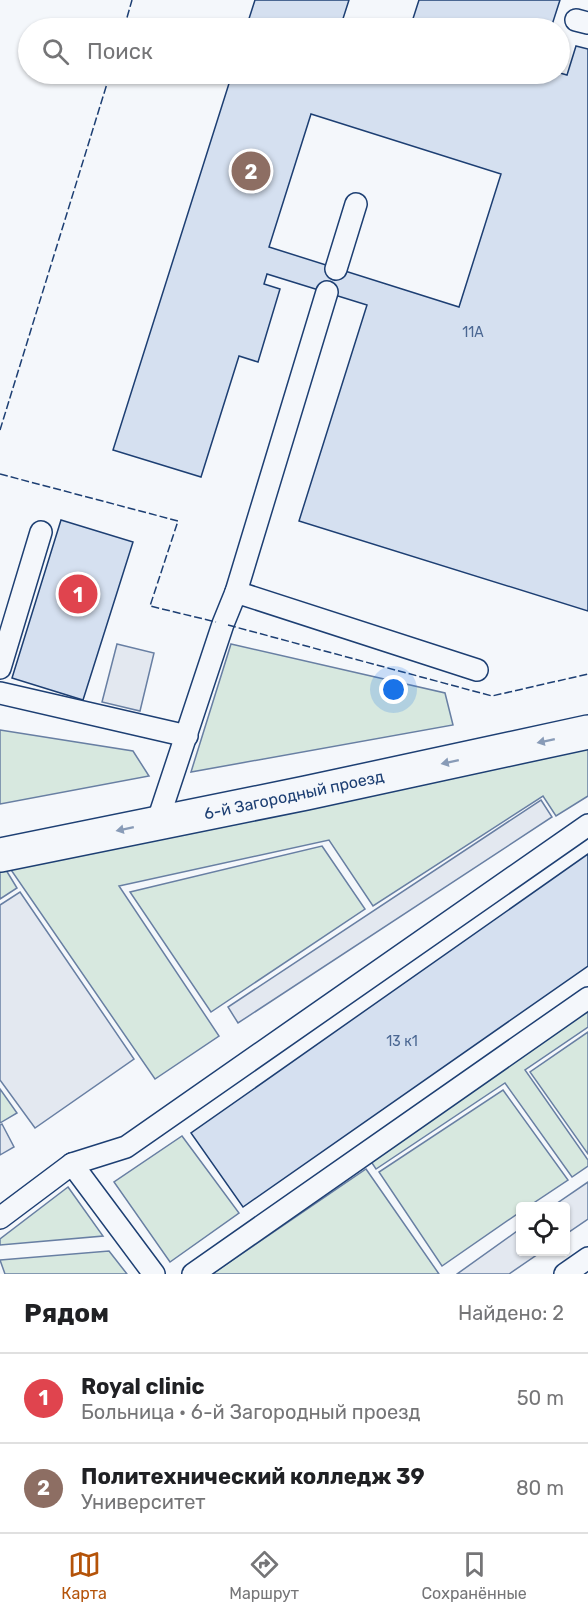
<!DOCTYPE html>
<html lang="ru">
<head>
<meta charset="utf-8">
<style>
  :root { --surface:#fff; --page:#f6f6f6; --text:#202124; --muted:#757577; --line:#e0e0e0; --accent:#b45309 }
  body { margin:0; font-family:Rubik,sans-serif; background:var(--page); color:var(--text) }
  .controls { position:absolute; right:18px; bottom:18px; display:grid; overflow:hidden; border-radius:6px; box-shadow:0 2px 4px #0004 }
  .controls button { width:54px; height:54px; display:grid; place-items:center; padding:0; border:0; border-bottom:2px solid var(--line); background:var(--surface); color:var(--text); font:30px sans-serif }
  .you { position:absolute; left:394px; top:690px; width:21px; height:21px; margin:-15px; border:4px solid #fff; border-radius:50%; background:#1a73e8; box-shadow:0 0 0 9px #1a73e833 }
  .badge { display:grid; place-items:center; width:39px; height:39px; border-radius:50%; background:var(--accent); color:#fff; font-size:20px; font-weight:700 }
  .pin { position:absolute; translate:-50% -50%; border:3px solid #fff; box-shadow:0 2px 6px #0006 }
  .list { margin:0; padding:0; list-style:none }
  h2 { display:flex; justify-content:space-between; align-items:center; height:78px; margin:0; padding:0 24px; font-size:26px }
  h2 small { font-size:20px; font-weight:400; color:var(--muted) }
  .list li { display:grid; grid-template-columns:39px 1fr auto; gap:18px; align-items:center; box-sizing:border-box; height:90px; padding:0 24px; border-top:2px solid var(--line) }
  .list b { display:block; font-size:22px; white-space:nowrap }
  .list p { margin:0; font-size:20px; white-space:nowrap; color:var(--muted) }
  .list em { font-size:20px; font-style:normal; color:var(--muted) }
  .icon { flex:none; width:33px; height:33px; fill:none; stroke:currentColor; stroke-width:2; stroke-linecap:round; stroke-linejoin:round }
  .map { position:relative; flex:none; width:588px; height:1274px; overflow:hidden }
  .search { position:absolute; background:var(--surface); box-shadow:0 2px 4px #0004; left:18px; right:18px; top:18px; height:66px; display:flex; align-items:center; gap:15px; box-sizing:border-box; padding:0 21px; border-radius:33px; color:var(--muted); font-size:22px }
  .sheet { height:258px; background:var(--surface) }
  nav { display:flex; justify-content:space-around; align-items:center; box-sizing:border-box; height:84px; border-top:2px solid var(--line); background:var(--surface); font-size:16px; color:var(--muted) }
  nav a { display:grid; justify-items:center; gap:3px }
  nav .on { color:var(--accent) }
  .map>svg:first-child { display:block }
  .green { fill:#d7e8df; stroke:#687fa3; stroke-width:1.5 }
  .parking { fill:#e3e8f0; stroke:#687fa3; stroke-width:1.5 }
  .building { fill:#d5e0f0; stroke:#1d3f73; stroke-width:1.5; fill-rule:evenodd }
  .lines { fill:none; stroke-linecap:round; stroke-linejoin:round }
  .lane-casing { stroke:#1d3f73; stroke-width:24 }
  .secondary-casing { stroke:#1d3f73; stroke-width:36 }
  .lane { stroke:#f4f7fb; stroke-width:21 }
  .secondary { stroke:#f4f7fb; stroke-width:33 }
  .fence { stroke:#1d3f73; stroke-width:1.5; stroke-dasharray:8 3; stroke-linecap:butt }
  .oneway { fill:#889bb7 }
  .labels { text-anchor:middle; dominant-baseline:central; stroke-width:4.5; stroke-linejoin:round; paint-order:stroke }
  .number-label { font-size:14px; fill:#4b6792 }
  .street-label { font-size:16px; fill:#1d3f73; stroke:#f4f7fb }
</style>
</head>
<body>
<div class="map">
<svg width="588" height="1274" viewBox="0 0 588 1274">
  <rect width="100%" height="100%" fill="#f4f7fb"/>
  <g class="green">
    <path d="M231,644l214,49 8,32 -262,47z"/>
    <path d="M0,730l133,21 16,25 -149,28z"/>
    <path d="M588,742v54l-32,20 -13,-20 -170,110 -44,-66 -210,46 100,150 -64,43 -148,-215z"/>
    <path d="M322,846l43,63 -154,103 -81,-120z"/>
    <path d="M3,865l14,23 -17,11v-33z"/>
    <path d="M588,1008v19l-63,43 63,90v6l-16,11 -67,-94 -129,86 -8,-12z"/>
    <path d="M588,1032v122l-58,-82z"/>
    <path d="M0,1089l17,24 -17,10z"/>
    <path d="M503,1090l65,90 -39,26h-9v6l-78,54 -63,-94z"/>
    <path d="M182,1136l57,77 -69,49 -56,-80z"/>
    <path d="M366,1169l73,105h-227z"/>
    <path d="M68,1187l35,49 -103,9v-6z"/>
    <path d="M109,1251l18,23h-122l-5,-14z"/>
  </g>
  <g class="parking">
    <path d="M117,644l37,9 -14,58 -38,-9z"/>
    <path d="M541,800l11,17 -314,206 -10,-16z"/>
    <path d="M20,892l114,167 -99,69 -35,-48v-175z"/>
    <path d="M2,1124l12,23 -14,8v-30z"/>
    <path d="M588,1182v37l-22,15v-28h-13z"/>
    <path d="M520,1229v23h21l-32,22h-52z"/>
  </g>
  <g class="building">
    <path d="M255,0h94l-9,28h-94z"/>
    <path d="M419,0h141l-9,28h-141z"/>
    <path d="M576,46l12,3v562l-289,-90 68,-216 -100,-31 -3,10 16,5 -22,73 -19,-6 -38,121 -88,-27 119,-376 328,-1 7,2zM311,114l190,60 -42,133 -190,-60z"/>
    <path d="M61,520l72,22 -50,158 -71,-22z"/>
    <path d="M588,854v112l-345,241 -52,-74z"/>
  </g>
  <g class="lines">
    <g class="lane-casing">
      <g id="lane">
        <path d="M576,20l12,3"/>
        <path d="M336,269l20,-65"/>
        <path d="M236,592l91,-300"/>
        <path d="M0,668l41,-136"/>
        <path d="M0,693l187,43"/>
        <path d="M157,823l66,-199 13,-32 241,78"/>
        <path d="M72,1164l54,-17 462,-322"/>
        <path d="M0,1218l72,-54 82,110"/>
        <path d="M193,1274l395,-276"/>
        <path d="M565,1274l23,-16"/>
      </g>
    </g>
    <g class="secondary-casing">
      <path id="secondary" d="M0,855l306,-62 282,-61"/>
    </g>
    <use href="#lane" class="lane"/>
    <use href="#secondary" class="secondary"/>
    <g class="fence">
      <path d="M124,28l8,-28"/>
      <path d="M0,430l110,-356"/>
      <path d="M0,474l178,47 -28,85 66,16"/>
      <path d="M228,625l264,71 96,-22"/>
    </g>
  </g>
  <defs><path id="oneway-solid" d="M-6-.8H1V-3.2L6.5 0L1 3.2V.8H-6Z" transform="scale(1.5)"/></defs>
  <g class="oneway">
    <use href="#oneway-solid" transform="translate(546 741) rotate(168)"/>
    <use href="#oneway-solid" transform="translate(450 762) rotate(168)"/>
    <use href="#oneway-solid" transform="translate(125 829) rotate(168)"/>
  </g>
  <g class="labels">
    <g class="number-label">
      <text x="473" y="332">11А</text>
      <text x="402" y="1041">13 к1</text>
    </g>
    <g class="street-label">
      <text transform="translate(294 795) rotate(-12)">6-й Загородный проезд</text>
    </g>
  </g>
</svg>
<div class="controls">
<button><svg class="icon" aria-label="locate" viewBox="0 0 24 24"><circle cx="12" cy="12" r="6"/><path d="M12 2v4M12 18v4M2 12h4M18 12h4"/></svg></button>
</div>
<div class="you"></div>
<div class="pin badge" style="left:78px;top:594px;background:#e0444e">1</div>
<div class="pin badge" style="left:251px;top:171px;background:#8d6e63">2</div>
<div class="search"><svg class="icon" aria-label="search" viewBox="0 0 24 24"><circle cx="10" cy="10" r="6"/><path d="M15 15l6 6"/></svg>Поиск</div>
</div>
<section class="sheet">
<h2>Рядом<small>Найдено: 2</small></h2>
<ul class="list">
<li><span class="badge" style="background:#e0444e">1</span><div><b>Royal clinic</b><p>Больница · 6-й Загородный проезд</p></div><em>50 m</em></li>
<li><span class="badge" style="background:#8d6e63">2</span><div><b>Политехнический колледж 39</b><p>Университет</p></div><em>80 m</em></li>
</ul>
</section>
<nav>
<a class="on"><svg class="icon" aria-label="map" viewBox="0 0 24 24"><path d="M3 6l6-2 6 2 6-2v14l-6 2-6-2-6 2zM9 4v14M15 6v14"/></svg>Карта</a>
<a><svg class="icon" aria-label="directions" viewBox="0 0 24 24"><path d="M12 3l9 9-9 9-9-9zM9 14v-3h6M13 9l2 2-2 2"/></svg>Маршрут</a>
<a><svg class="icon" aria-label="saved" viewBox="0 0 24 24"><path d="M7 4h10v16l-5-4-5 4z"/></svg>Сохранённые</a>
</nav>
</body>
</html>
